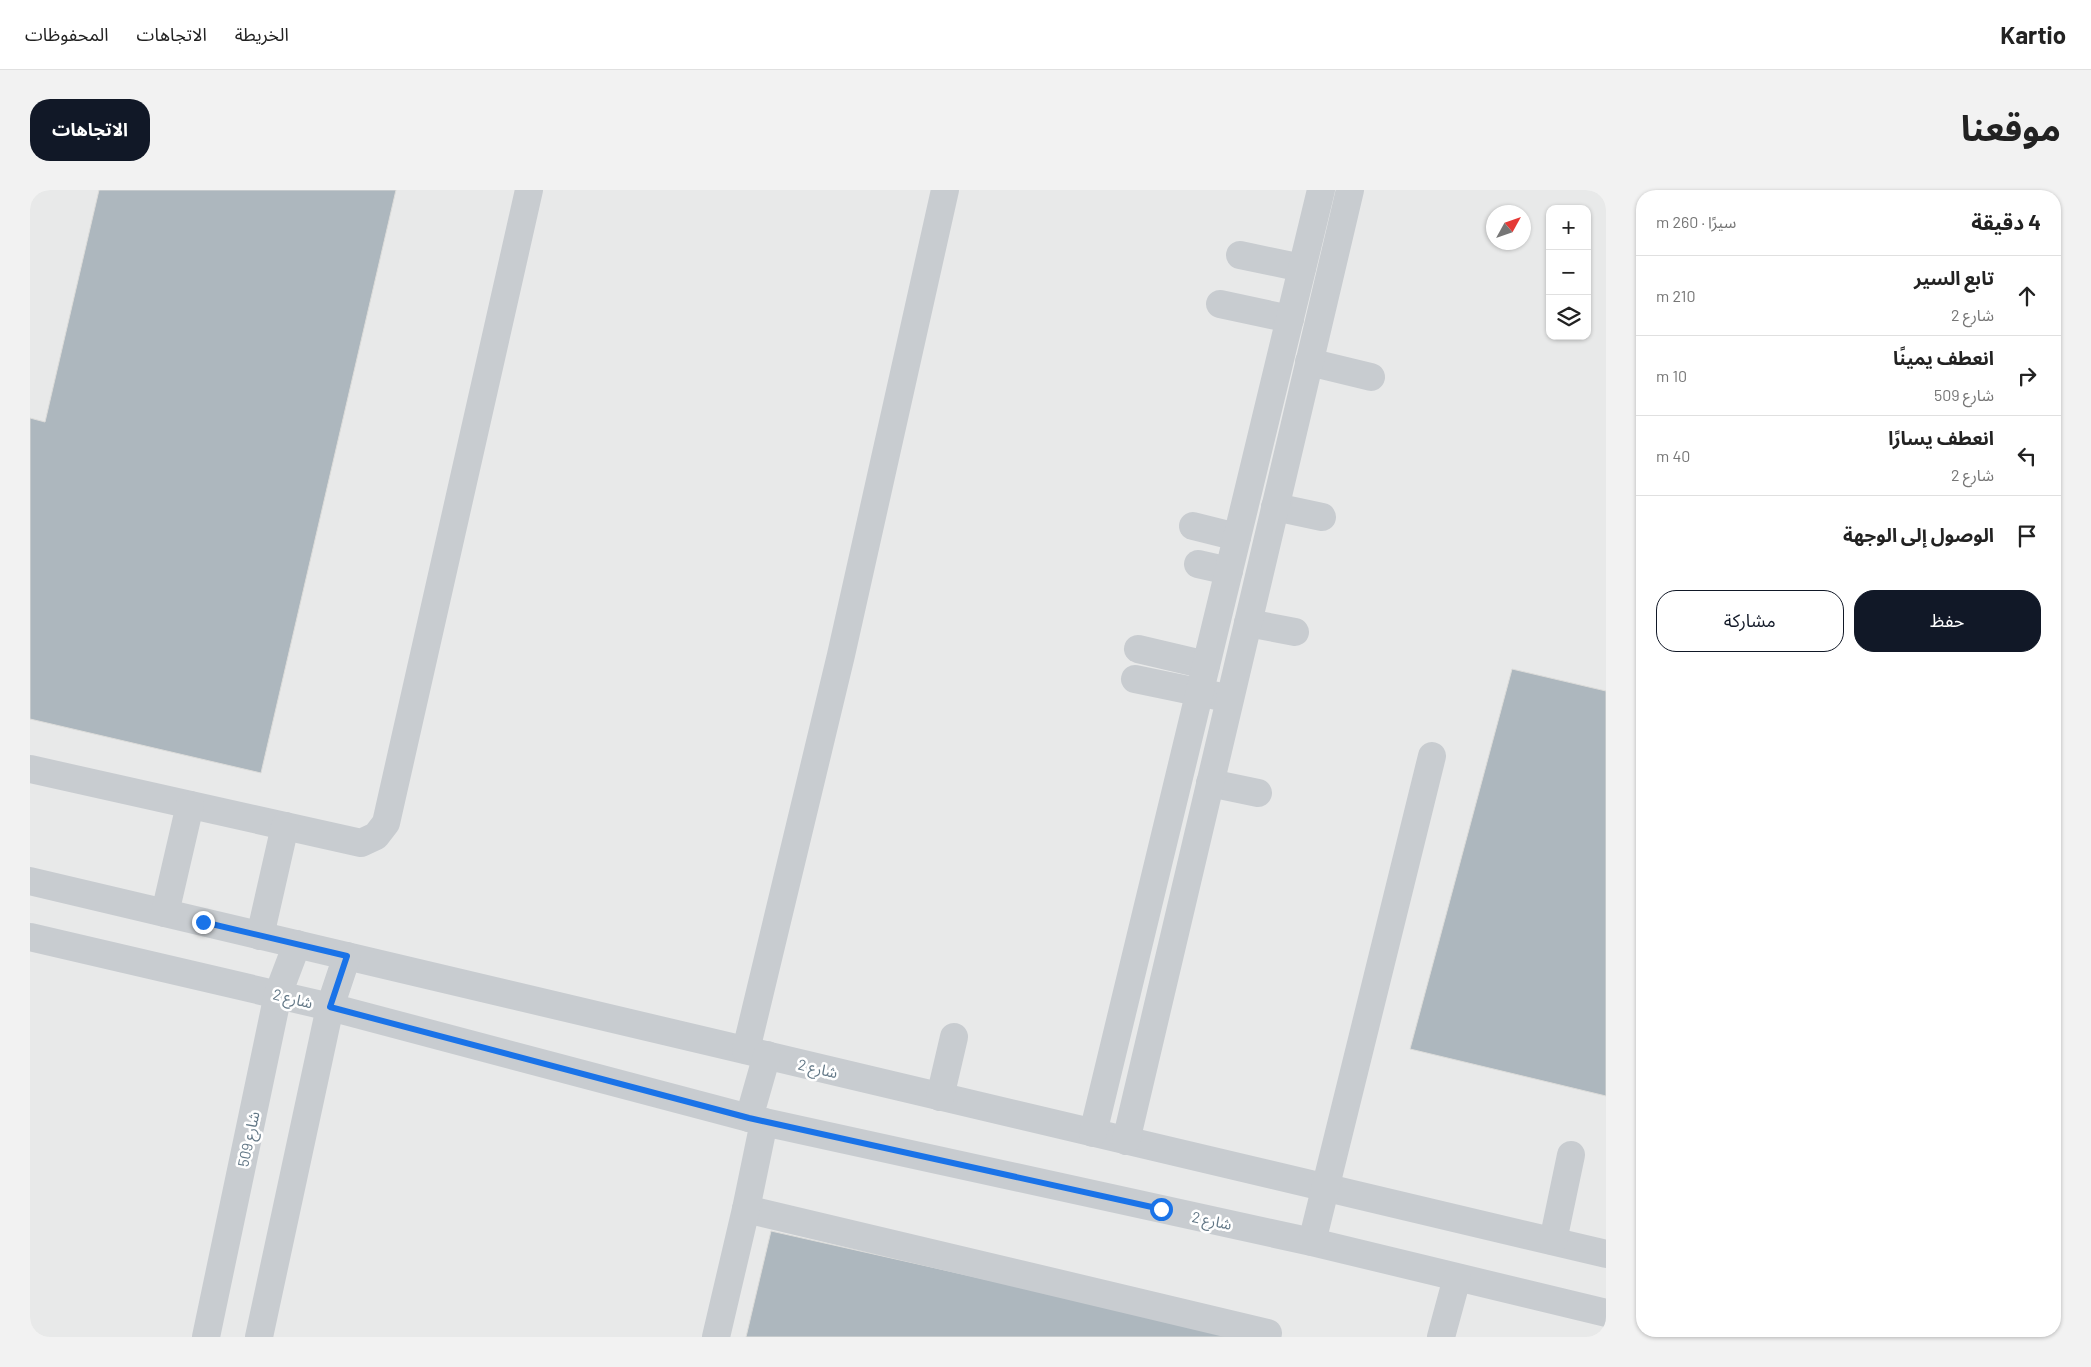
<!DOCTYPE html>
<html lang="ar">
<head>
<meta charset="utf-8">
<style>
  :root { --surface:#fff; --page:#f2f2f2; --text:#222; --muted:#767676; --line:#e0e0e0; --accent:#111827 }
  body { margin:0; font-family:Barlow,"Noto Sans Arabic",sans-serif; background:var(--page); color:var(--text); direction:rtl }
  .controls { position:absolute; right:15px; top:15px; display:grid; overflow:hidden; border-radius:10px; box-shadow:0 1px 4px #0004 }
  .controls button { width:45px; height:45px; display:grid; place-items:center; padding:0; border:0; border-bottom:1px solid var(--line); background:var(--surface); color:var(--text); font:25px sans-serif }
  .compass { position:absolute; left:1456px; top:15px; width:45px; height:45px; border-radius:50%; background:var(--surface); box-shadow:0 1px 4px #0004; rotate:50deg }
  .stop { position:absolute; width:15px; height:15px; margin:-11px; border:4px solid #1a73e8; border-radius:50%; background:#fff }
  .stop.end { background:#1a73e8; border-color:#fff; box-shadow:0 1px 5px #0008 }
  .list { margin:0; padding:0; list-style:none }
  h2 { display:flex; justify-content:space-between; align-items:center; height:65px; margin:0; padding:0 20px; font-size:21px }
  h2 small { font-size:16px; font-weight:400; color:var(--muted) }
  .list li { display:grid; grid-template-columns:32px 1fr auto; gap:15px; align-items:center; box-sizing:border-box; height:80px; padding:0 20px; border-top:1px solid var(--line) }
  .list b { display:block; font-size:19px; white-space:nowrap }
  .list p { margin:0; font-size:16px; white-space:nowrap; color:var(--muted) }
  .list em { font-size:16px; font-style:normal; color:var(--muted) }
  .actions { display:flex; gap:10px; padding:15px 20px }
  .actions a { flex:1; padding:11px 0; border:1px solid var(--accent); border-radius:20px; text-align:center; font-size:18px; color:var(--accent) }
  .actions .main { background:var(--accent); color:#fff }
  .icon { flex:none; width:28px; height:28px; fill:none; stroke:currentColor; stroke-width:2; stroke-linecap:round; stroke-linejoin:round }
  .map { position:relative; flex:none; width:1576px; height:1147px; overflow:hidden; direction:ltr; border-radius:20px }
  header { display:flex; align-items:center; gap:30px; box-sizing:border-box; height:70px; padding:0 25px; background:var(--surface); border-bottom:1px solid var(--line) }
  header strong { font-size:24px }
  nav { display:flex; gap:28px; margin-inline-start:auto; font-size:18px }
  .intro { display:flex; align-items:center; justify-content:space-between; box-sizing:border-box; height:120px; padding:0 30px }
  h1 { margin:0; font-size:35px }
  .button { padding:12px 22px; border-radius:20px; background:var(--accent); color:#fff; font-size:18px; font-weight:700 }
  main { display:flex; gap:30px; padding:0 30px }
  aside { flex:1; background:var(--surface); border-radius:20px; box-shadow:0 1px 4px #0004 }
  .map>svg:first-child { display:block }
  .built { fill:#e8e9e9; fill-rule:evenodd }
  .building { fill:#adb7be; stroke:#dcdcda }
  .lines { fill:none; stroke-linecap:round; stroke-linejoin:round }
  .minor { stroke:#c8ccd0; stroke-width:28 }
  .route { stroke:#1a73e8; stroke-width:6 }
  .labels { text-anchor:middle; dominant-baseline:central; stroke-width:5; stroke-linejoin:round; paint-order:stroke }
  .street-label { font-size:15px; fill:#627786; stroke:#fff }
</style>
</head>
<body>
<header>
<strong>Kartio</strong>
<nav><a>الخريطة</a><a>الاتجاهات</a><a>المحفوظات</a></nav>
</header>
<div class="intro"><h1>موقعنا</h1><a class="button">الاتجاهات</a></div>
<main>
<aside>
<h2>4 دقيقة<small>سيرًا · 260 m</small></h2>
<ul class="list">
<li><svg class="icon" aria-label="ahead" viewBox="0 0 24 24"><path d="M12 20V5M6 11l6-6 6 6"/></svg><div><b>تابع السير</b><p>شارع 2</p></div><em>210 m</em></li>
<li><svg class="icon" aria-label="right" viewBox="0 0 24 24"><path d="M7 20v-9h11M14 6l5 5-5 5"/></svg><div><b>انعطف يمينًا</b><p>شارع 509</p></div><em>10 m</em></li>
<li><svg class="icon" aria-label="left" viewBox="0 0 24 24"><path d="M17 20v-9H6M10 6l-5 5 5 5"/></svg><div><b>انعطف يسارًا</b><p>شارع 2</p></div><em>40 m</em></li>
<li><svg class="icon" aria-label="arrive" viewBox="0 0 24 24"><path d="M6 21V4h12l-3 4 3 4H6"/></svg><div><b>الوصول إلى الوجهة</b></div></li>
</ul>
<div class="actions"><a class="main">حفظ</a><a>مشاركة</a></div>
</aside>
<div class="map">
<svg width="1576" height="1147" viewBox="0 0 1576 1147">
  <rect width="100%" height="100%" fill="#fafaf8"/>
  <path class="built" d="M0,0h1576v1147h-1576zM1520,19h37v127h-37zM1464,22h30v30h-30z"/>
  <g class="building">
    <path d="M69,0h297l-135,583 -231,-54v-301l15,4z"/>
    <path d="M1482,479l94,22v405l-196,-47z"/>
    <path d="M741,1041l472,106h-497z"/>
  </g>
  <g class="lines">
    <g class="minor">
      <path d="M1210,65l62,13"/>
      <path d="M1190,114l70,15"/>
      <path d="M1279,172l62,15"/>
      <path d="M1245,317l47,10"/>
      <path d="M1163,336l44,11"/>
      <path d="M1168,374l31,7"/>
      <path d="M1218,433l47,9"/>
      <path d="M1108,459l68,16"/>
      <path d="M1105,489l82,17"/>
      <path d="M0,579l331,74 15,-7 10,-13 143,-633"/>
      <path d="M1180,593l48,10"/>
      <path d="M0,691l1576,373"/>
      <path d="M135,723l25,-108"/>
      <path d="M230,746l25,-110"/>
      <path d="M0,747l300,70 434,115 548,120 294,71"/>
      <path d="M716,860l95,-395 104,-465"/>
      <path d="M910,907l14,-60"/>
      <path d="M719,928l18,-63"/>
      <path d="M1063,943l228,-943"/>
      <path d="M1096,951l224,-951"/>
      <path d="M716,1019l522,124"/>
      <path d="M1523,1051l18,-86"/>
      <path d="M1282,1052l120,-486"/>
      <path d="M176,1147l72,-343 19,-50"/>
      <path d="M229,1147l71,-330 17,-51"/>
      <path d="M686,1147l30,-128 18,-87"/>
      <path d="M1411,1147l16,-59"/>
    </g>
  </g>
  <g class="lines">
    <path class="route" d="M173,732l144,34 -17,51 419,111 412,91"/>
  </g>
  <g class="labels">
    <g class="street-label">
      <text transform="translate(263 808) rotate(14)">شارع 2</text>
      <text transform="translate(788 878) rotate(13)">شارع 2</text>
      <text transform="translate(218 949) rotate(-78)">شارع 509</text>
      <text transform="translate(1182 1030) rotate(12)">شارع 2</text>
    </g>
  </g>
</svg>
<div class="controls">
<button>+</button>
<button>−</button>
<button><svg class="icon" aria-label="layers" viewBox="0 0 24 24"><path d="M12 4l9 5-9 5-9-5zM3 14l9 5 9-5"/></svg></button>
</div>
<svg class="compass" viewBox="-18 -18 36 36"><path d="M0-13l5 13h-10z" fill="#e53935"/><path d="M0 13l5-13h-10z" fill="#767676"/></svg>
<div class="stop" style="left:1131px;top:1019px"></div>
<div class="stop end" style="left:173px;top:732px"></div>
</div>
</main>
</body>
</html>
